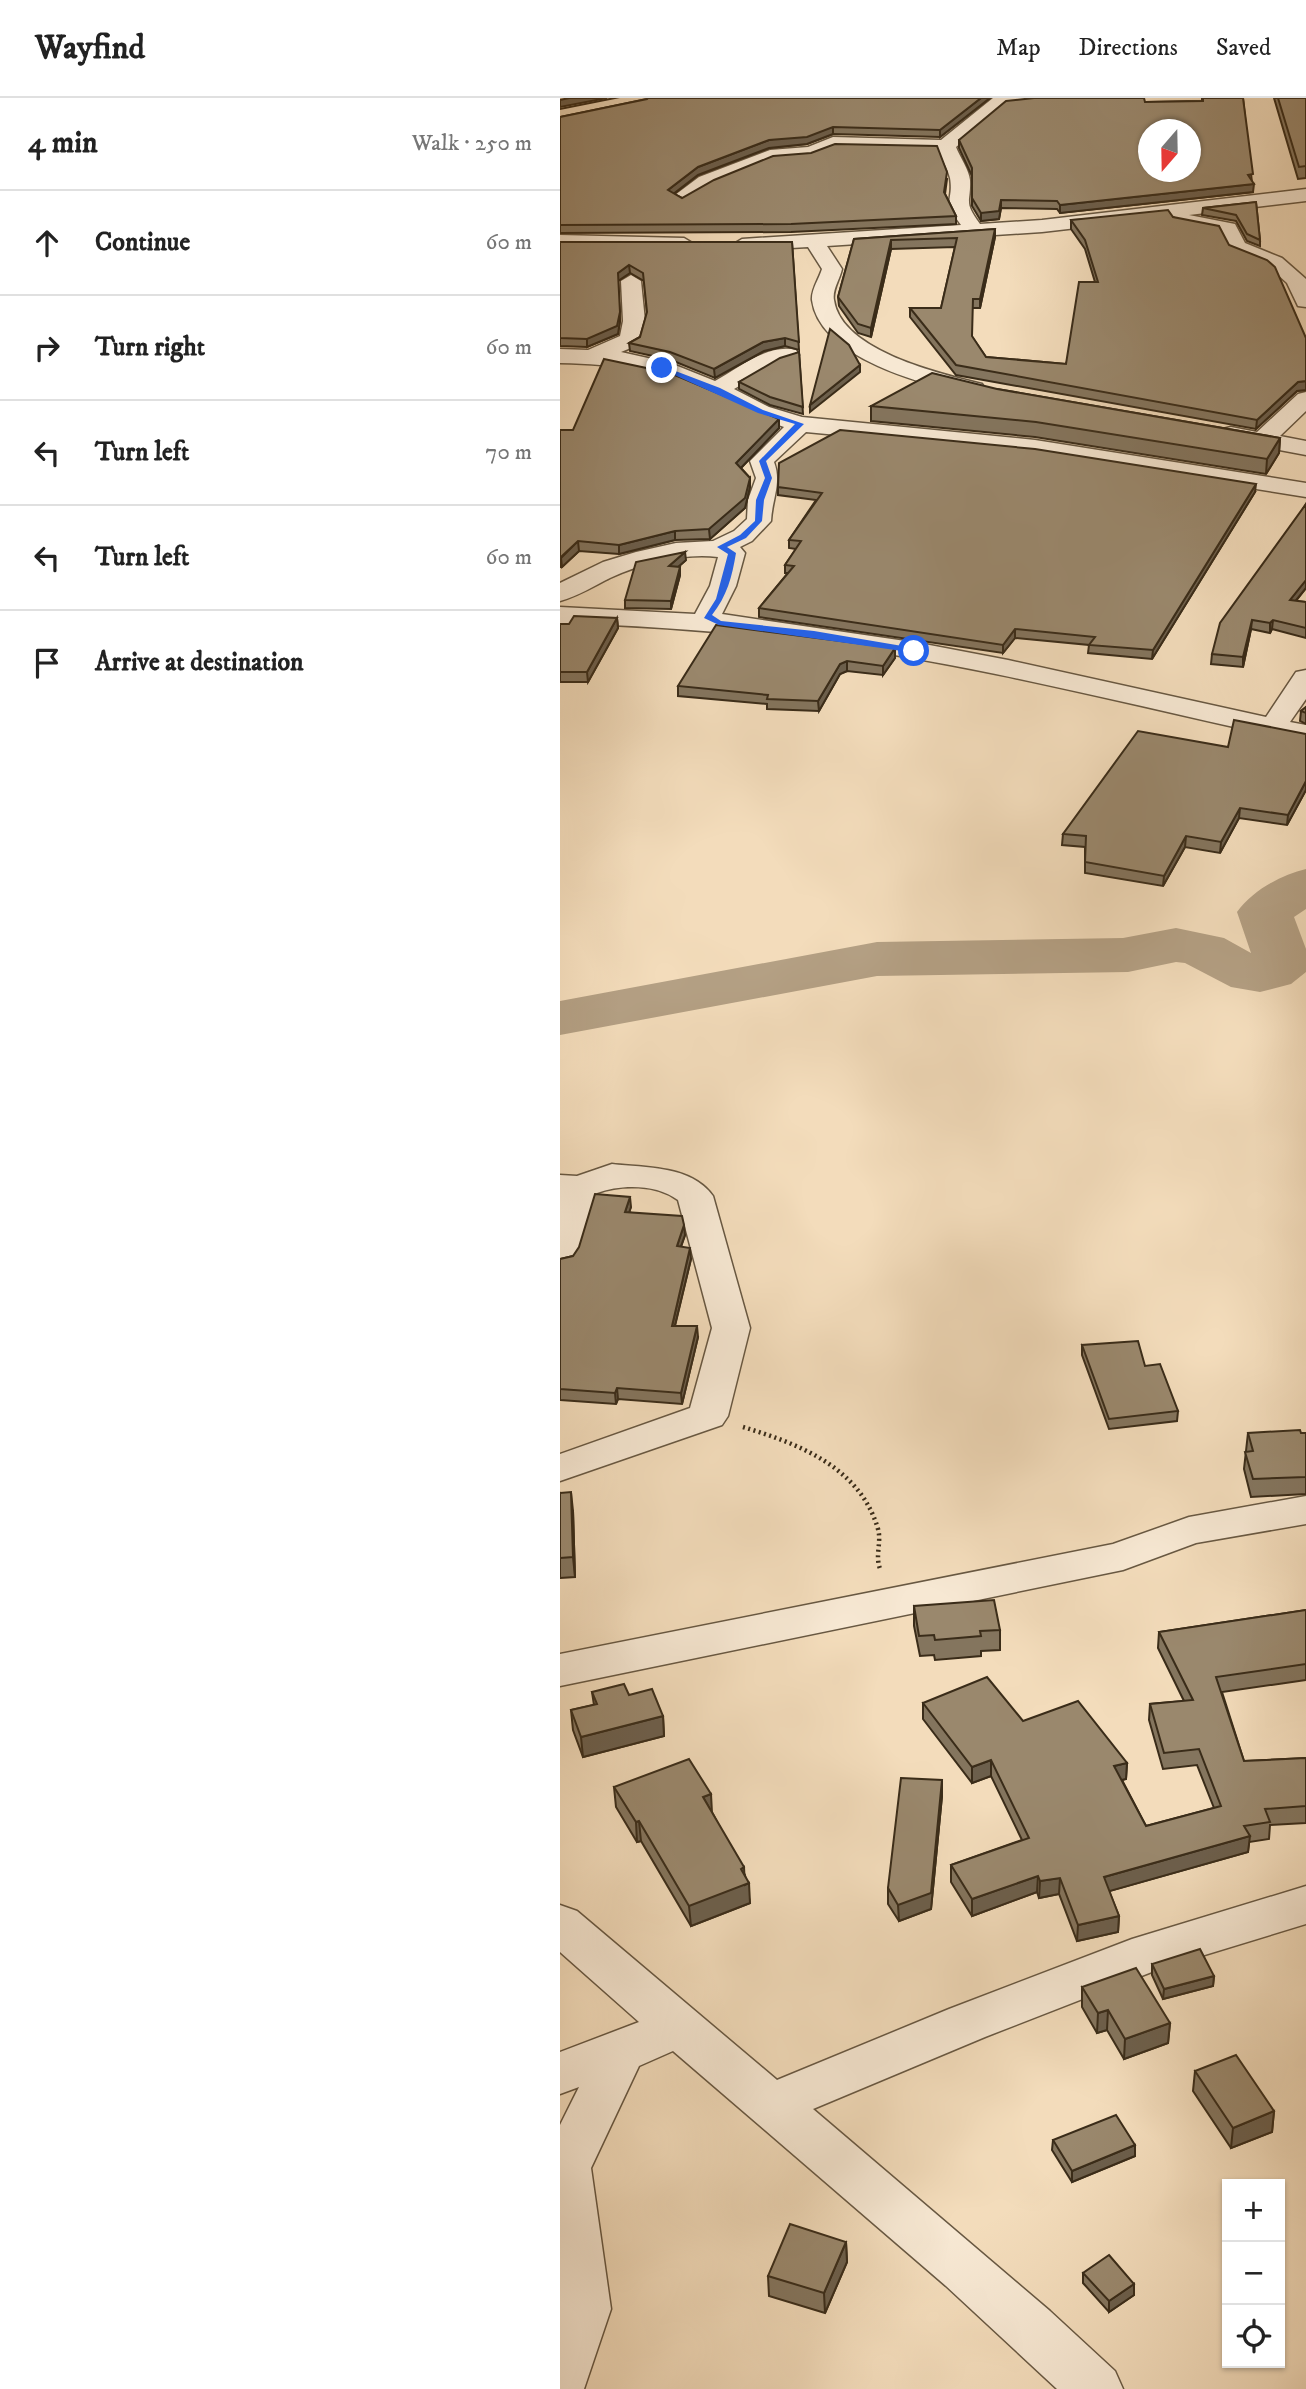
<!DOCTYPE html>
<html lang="en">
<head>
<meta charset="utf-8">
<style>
  :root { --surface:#fff; --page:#f6f6f6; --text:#222; --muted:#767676; --line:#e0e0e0 }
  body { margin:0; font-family:"IM FELL DW Pica",serif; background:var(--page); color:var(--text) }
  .controls { position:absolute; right:21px; bottom:21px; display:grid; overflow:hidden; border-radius:0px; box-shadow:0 2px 5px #0004 }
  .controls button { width:63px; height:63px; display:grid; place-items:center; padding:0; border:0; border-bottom:2px solid var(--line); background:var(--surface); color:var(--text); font:35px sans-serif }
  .compass { position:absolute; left:578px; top:21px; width:63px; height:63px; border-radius:50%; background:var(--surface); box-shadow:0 2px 5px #0004; rotate:200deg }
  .stop { position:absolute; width:21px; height:21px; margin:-16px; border:5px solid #2563eb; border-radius:50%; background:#fff }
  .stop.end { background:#2563eb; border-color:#fff; box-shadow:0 2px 7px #0008 }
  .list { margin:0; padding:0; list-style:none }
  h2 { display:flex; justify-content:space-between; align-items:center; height:91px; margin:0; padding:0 28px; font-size:30px }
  h2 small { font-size:23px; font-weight:400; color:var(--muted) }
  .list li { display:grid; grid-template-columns:46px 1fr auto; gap:21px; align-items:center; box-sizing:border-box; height:105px; padding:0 28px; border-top:2px solid var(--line) }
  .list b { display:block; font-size:26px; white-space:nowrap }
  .list em { font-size:23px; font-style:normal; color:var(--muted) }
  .icon { flex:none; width:38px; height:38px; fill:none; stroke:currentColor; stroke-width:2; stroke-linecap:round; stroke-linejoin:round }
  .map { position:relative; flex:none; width:746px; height:2291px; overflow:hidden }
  header { display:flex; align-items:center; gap:42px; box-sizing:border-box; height:98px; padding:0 35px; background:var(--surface); border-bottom:2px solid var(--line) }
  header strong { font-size:33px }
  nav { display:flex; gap:38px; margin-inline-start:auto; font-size:24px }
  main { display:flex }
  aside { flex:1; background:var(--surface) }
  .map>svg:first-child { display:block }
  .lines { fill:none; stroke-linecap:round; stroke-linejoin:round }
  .river { fill:#b4a084; fill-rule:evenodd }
  .minor-casing { stroke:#685842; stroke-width:3 }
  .major-casing { stroke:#3a2c19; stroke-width:4 }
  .path { stroke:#3a2c19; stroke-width:4.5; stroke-dasharray:2 3.5; stroke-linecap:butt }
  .minor { fill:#f7e8d3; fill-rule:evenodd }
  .major { fill:#f3dcbb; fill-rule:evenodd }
  .wall { fill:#84755e; stroke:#3a2c19; stroke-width:2 }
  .shaded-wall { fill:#6c5f4c; stroke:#3a2c19; stroke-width:2 }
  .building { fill:#9a886d; stroke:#3a2c19; stroke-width:2; fill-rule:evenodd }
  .route { fill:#2563eb }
</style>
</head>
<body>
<header>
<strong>Wayfind</strong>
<nav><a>Map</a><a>Directions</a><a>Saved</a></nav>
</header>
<main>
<aside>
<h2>4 min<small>Walk · 250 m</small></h2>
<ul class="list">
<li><svg class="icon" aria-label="ahead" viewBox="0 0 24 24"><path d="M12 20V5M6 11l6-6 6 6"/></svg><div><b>Continue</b></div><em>60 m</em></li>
<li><svg class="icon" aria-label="right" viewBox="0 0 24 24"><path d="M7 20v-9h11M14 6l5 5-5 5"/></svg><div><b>Turn right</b></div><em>60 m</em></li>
<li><svg class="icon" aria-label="left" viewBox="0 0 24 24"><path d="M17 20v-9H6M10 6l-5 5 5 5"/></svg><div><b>Turn left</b></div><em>70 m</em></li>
<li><svg class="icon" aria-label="left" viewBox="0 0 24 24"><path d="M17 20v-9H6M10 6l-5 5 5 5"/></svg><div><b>Turn left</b></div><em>60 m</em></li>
<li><svg class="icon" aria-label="arrive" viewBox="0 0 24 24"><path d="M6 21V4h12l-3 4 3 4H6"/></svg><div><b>Arrive at destination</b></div></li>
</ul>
</aside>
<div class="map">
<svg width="746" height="2291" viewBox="0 0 746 2291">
  <rect width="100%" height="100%" fill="#f3dcbb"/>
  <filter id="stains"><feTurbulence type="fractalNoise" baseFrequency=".00286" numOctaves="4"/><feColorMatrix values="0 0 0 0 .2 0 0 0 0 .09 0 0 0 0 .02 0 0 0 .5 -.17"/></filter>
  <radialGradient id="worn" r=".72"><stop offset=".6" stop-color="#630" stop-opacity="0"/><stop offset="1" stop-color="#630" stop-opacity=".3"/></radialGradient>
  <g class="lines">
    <path class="river" d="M746,771v40l-12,8 12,32v23l-15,12 -31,8 -29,-5 -46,-24 -9,-1 -48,10 -251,4 -317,59v-34l317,-59 246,-4 53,-10 48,10 27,15 -14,-41c16,-22 44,-37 69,-43z"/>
    <g class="minor-casing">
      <g id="minor">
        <path d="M433,0h50l-9,5 -29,3 -49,41c4,10 13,23 14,33 1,24 -7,21 10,44l62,-4 264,-31v12l-117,14 46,9 10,19 37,15 24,21v28l-8,-1 -11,-23 -19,-17 -39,-15 -9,-19 -47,-9 -1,-6 -130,15 -215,14 15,23c-2,10 -10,21 -8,31 7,51 107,74 148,84l3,5 -3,5 -8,2c-48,-11 -154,-37 -162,-96 -1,-10 7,-21 10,-31l-14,-22 -66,4 -10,-6 10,-6 219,-14c-20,-28 -7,-23 -11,-47 -2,-9 -8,-18 -11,-27l-104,-2 -24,9 -38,3 -60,24 -32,19 -10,-6 28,-21 71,-27 38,-3 25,-10 108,3z"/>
        <path d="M0,137l124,3 10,6 -10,6 -124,-3z"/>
        <path d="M71,177l10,6 4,40 -7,24 -17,7 49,11 45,18c24,-13 53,-38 81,-31l3,5 -3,5 -17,3 -45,26 35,18 33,10 233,23 271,43v14l-271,-43 -229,-22 -32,30c8,21 -2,37 -3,59l-19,20 -12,6 5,6 -9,33 -14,28 197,29 89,17 258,57 30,-45 10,-2v29l-16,23 16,3v18c-159,-34 -316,-76 -477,-98 -89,-13 -179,-19 -269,-22v-16l135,7 15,-28 8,-29c-35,-4 -75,6 -108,21 -16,8 -32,18 -50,23v-18l43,-21 33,-10 40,-9 37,-2 21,-10 13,-12 1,-19 8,-22 -6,-17 34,-34c-27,-9 -50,-22 -75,-33 -53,-24 -92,-30 -149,-31v-14l28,1 32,-14 3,-15 -2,-40z"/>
        <path d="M746,294v19l-26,25 26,5v14l-75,-14 -8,-2 -4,-5 4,-5 8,-2 26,5 41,-38z"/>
        <path d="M52,1066c34,4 79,1 101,32l37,132 -22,88 -6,9 -162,56v-27l130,-46 22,-80 -34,-128c-21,-16 -57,-16 -81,-7l-19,63 -5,8 -13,3v-92l17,1z"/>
        <path d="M746,1398v28l-110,19 -73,27 -563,116v-32l553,-110 76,-27z"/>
        <path d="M746,1788v38l-144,44 -177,69 -172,72 237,202 65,60 8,18h-66l-111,-103 -273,-235 -34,15 -48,102 20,141 -27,80h-24v-264l19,-38 -19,7v-42l79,-30 -79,-70v-47l17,6 200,169 172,-71 183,-70z"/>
      </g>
    </g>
    <g class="major-casing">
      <path id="major" d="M60,0h36l-9,6 -87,18v-12z"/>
    </g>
    <path class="path" d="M183,1329c56,17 117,40 135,102 4,14 -4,28 3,42"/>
    <use href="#minor" class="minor"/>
    <use href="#major" class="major"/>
  </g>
  <g class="wall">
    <path d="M88,0h342l-50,39 -107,-3 -26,10 -38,4 -71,27 -24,19 8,4 265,-19 -2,15 11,22v8l-165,8 -231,1v-116l87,-18z"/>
    <path d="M642,0h41l10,94 -193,21 -3,-4 -56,-1 -2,11 -18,2 -9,-15v-30l-13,-28v-8l186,-38 57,-1z"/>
    <path d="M714,0h32v80l-8,1z"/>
    <path d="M696,104l4,38v6l-13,-5 -11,-20 -34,-6 1,-7z"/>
    <path d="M613,119l56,28 77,93v52l-9,1 -41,38 -300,-54 -46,-58v-9h31l14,-61 -64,2 -20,88 -13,-4 -19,-27 -1,-9 16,-58 141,-10v8l-15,71h-8v29l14,20 80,7 29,-82 -10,-33 -14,-20v-9z"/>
    <path d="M0,144h232l7,108 -14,-4 -21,5 -49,27 -44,-18 -41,-9 -1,-8 11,-6 7,-24 -3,-32 -14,-8 -12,8 2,40 -2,13 -31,13 -27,-1z"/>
    <path d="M239,254l4,62 -33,-9 -31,-16v-7z"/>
    <path d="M437,291l283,49 -1,15 -13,21 -231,-37 -164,-16v-15z"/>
    <path d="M219,321v9l-38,40 9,10v9l-5,21 -35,31 -35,1 -56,14 -40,-3 -17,16h-2v-137h13z"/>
    <path d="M218,389l477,5 -103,167 -64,-6 1,-8 -74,-7 -12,15 -244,-36v-9l29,-35h-3v-8l11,-16 -7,-1v-8l27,-40 -38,-5z"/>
    <path d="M746,406v84l-10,13 10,1v36l-34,-9 -2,4 -19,-4 -8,38 -32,-3 1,-10z"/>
    <path d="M126,462l-8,7h2v8l-9,34 -46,-1v-8z"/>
    <path d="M57,520l1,10 -30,54h-28v-58h9z"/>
    <path d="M335,550v10l-12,17 -36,-4 -7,3 -21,37 -52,-2v-5l-89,-8v-10z"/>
    <path d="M746,609v17l-6,-3 1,-10z"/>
    <path d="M746,636v56l-19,35 -48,-7 -19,35 -35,-6 -22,39 -78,-13v-26l-23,-2 1,-11 165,-87z"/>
    <path d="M71,1109l-2,5 56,23 -4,12 10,12 -16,67 23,11 -16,67 -64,-5 -2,5 -56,-4v-141l13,-3z"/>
    <path d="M522,1247l63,21 33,45 -1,10 -68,8 -27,-74z"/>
    <path d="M688,1335h58v61l-55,3 -7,-28z"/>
    <path d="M0,1395l13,18 2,66 -15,1z"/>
    <path d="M354,1508l86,24v20l-19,1v5l-46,4 -1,-5 -14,1 -6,-30z"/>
    <path d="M746,1512v70l-84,12 22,69 62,-3v65l-36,2 -1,14 -20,3 -1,10 -139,39 10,25 -1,16 -41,9 -18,-47 -20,4 -2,-6 -65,24 -21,-34v-17l71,-25 -31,-64 -19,7 -49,-64v-16l100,18 104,42 -1,16 -4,1 24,46 68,-18 -17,-43 -34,4 -14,-49 1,-16 34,-3 -26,-53 1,-16z"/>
    <path d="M32,1594l37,3 34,21 1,20 -81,21 -10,-27 -2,-20 23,-5z"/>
    <path d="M54,1689l98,25 33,63 5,28 -59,23 -50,-85 -4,1 -21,-35z"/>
    <path d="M382,1698l-11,113 -32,12 -11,-17v-16z"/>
    <path d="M592,1866l62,12 -1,10 -50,13 -11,-24z"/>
    <path d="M522,1889l88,36 -2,20 -44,16 -17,-29 -10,3 -15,-26z"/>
    <path d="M635,1973l79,40 -2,21 -41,16 -38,-57z"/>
    <path d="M493,2042l82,5v11l-63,26 -20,-32z"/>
    <path d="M286,2144l1,20 -22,51 -56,-17 -1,-20z"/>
    <path d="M523,2175l51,11v11l-25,17 -26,-29z"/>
  </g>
  <g class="shaded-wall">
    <path d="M9,0h38l-47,9v-7z"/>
    <path d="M421,0h9l-50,39v-7z"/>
    <path d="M273,29v7l-26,10 -38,4 -71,27 -30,23v-8l30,-23 71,-27z"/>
    <path d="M694,86l-1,8 -193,21v-8z"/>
    <path d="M441,102v8l-2,11 -18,2v-8z"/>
    <path d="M435,131v8l-15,71v-9z"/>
    <path d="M331,142v9l-20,88v-9z"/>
    <path d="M69,167l1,8 -12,8 2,40 -2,13 -31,13v-8l31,-66z"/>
    <path d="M225,240v8l-21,5 -49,27 -1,-9 49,-27z"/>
    <path d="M300,267v7l-50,40v-7z"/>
    <path d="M746,283v9l-9,1 -41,38 1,-9 41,-38z"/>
    <path d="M219,321v9l-42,44 -1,-9z"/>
    <path d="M720,340l-1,15 -13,21 1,-15z"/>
    <path d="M190,380v9l-5,21 -35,31 -1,-10z"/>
    <path d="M696,386l-1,8 -103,167 1,-9z"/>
    <path d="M115,433v9l-56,14v-9z"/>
    <path d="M18,443l1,10 -17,16 -1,-9z"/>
    <path d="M125,454l1,8 -16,14 -1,-8z"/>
    <path d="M120,469v8l-9,34v-8z"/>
    <path d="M746,482v8l-17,21 1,-9z"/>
    <path d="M57,520l1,10 -30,54 -1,-10z"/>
    <path d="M692,522l-1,9 -8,38v-10z"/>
    <path d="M713,522l-1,9 -2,4v-10z"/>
    <path d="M455,531v9l-12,15v-8z"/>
    <path d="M335,550v10l-12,17v-9z"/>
    <path d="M287,563v10l-7,3 -21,37 -1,-10 22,-37z"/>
    <path d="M746,683v9l-19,35 1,-10z"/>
    <path d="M680,710l-1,10 -19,35 1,-11z"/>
    <path d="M626,738l-1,11 -22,39 1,-10z"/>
    <path d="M70,1099l1,10 -5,15 -1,-10z"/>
    <path d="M124,1127l1,10 -8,22v-11z"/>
    <path d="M130,1150l1,11 -19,78v-11z"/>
    <path d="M137,1228l1,11 -16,67 -1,-11z"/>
    <path d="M57,1290l1,11 -2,5 -1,-11z"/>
    <path d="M11,1394l2,19 2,66 -2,-20z"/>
    <path d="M103,1618l1,20 -81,21 -2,-20z"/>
    <path d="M431,1662v16l-19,7v-16z"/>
    <path d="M567,1665l-1,16 -13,3 1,-16z"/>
    <path d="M382,1682v16l-11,113 -32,12 -1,-16z"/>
    <path d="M151,1696l1,19 -9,-16z"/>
    <path d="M79,1723l2,20 -4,1 -1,-20z"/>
    <path d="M690,1738l-2,16 -145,41 1,-16z"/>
    <path d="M184,1769l1,18 4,-2 1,20 -59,23 -2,-20z"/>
    <path d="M478,1778l-1,16 -65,24v-17z"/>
    <path d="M500,1780l-1,16 -20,4 1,-17z"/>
    <path d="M559,1818l-1,16 -41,9 1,-16z"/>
    <path d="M654,1878l-1,10 -50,13 1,-10z"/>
    <path d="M548,1912l-1,20 -10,3 1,-20z"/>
    <path d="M610,1925l-2,20 -44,16 1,-20z"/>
    <path d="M714,2013l-2,21 -41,16 2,-20z"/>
    <path d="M575,2047v11l-63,26v-11z"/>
    <path d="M286,2144l1,20 -22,51 -1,-20z"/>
    <path d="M574,2186v11l-25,17v-11z"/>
  </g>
  <g class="building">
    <path d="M88,0h333l-41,32 -107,-3 -26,10 -38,3 -71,27 -30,23 14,8 32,-18 59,-24 38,-3 24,-9 102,2 10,26 -3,20 12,24 -165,8 -231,1v-108l87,-18z"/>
    <path d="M474,0h110l1,4 58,-1v-3h40l10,76 -5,1 6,9 -194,21 -3,-4 -56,-1 -2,11 -18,2 -9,-15v-30l-13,-28 47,-39zM589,32h42v42h-42z"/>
    <path d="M718,0h28v68l-7,1z"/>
    <path d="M696,104l4,38 -13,-6 -11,-19 -33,-7z"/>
    <path d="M608,112l5,7 46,9 10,19 38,15 8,7 31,71v43l-8,1 -41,38 -301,-55 -46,-57h31l16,-70 -66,2 -20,88 -13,-4 -20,-27 16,-58 141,-10 -15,70h-7l-1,37 14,21 80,7 13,-82h19l-13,-42 -14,-20z"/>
    <path d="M0,144h232l7,100 -14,-4 -22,4 -49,27 -44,-17 -41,-9 11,-6 7,-25 -4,-39 -14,-8 -11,8 2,39 -3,14 -30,13 -27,-1z"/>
    <path d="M270,231l19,16 11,20 -50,40z"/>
    <path d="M239,254l4,55 -33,-10 -31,-15 41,-24z"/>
    <path d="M44,261l66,14 109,46 -43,44 14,15 -5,20 -36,31 -34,2 -56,14 -41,-4 -18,17v-128h13z"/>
    <path d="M372,275l65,16 283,49 -13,21 -231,-37 -165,-16z"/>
    <path d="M280,332l195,19 221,35 -103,166 -64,-5 6,-8 -80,-8 -12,16 -244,-37 35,-42 -9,-1 16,-24 -12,-1 33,-47 -44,-6 1,-24z"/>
    <path d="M746,406v76l-16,20 16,2v26l-33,-8 -3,3 -18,-3 -9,37 -31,-3 8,-31z"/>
    <path d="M125,454l-16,14 11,1 -9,34 -46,-1 11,-38z"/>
    <path d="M14,518l43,2 -30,54h-27v-48h9z"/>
    <path d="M156,527l179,23 -12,18 -36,-5 -7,3 -22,37 -51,-2 1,-4 -90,-9z"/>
    <path d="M746,609v6l-5,-2z"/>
    <path d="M674,622l72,14v47l-18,34 -48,-7 -19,34 -35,-6 -22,40 -79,-14 1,-26 -23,-2 75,-103 90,16z"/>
    <path d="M35,1096l35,3 -5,15 57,4 2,9 -7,21 13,2 -18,78h25l-16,67 -64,-5 -2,5 -55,-4v-130l13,-3 6,-9z"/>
    <path d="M578,1243l7,25 15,-2 18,47 -69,8 -27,-74z"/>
    <path d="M740,1332l1,3h5v44l-53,2 -8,-27 8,-1 -5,-18z"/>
    <path d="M11,1394l2,65 -13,1v-65z"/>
    <path d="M434,1502l6,30 -20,1 1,5 -46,4 -1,-5 -15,1 -5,-30z"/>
    <path d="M746,1512v54l-90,13 28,84 62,-3v48l-41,3 5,13 -26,4 6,10 -146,41 15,39 -41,9 -18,-47 -20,3 -2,-5 -66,23 -21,-34 78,-27 -38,-78 -19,7 -49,-64 64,-26 36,44 55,-20 49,62 -13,3 32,60 75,-20 -22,-57 -35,4 -14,-49 43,-4 -34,-68z"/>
    <path d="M64,1586l5,11 23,-6 11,27 -82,21 -10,-27 26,-6 -5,-12z"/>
    <path d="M129,1661l22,35 -8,3 41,70 -3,2 8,14 -60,23 -50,-85 -3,1 -22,-35z"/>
    <path d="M341,1680l41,2 -11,113 -33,12 -10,-17z"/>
    <path d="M640,1851l14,27 -50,13 -12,-25z"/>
    <path d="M576,1870l34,55 -45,16 -17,-29 -10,3 -16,-26z"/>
    <path d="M676,1957l38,56 -41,17 -38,-57z"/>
    <path d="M556,2017l19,30 -63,26 -19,-31z"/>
    <path d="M230,2126l56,18 -22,51 -56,-17z"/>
    <path d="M549,2157l25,29 -25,17 -26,-28z"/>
  </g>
  <path class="route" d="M105,269l55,21 43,22 41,14 -38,37 6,17 -8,22 -2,21 -16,17 -19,9 9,6c-4,24 -9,43 -24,62l9,6 93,10 100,17 2,5 -197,-28 -15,-7 12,-19 12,-45 -11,-7 23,-12 15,-14 1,-21 9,-22 -6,-17 36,-37 -37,-11 -99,-45z"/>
  <rect width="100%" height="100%" filter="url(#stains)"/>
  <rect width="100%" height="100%" fill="url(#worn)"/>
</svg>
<div class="controls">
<button>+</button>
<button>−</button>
<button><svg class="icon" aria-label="locate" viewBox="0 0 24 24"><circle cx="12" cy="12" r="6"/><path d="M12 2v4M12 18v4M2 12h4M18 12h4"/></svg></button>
</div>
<svg class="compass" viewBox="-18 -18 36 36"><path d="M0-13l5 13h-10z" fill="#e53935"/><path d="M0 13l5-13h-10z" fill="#767676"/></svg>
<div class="stop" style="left:354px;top:553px"></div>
<div class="stop end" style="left:102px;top:270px"></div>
</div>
</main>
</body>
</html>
